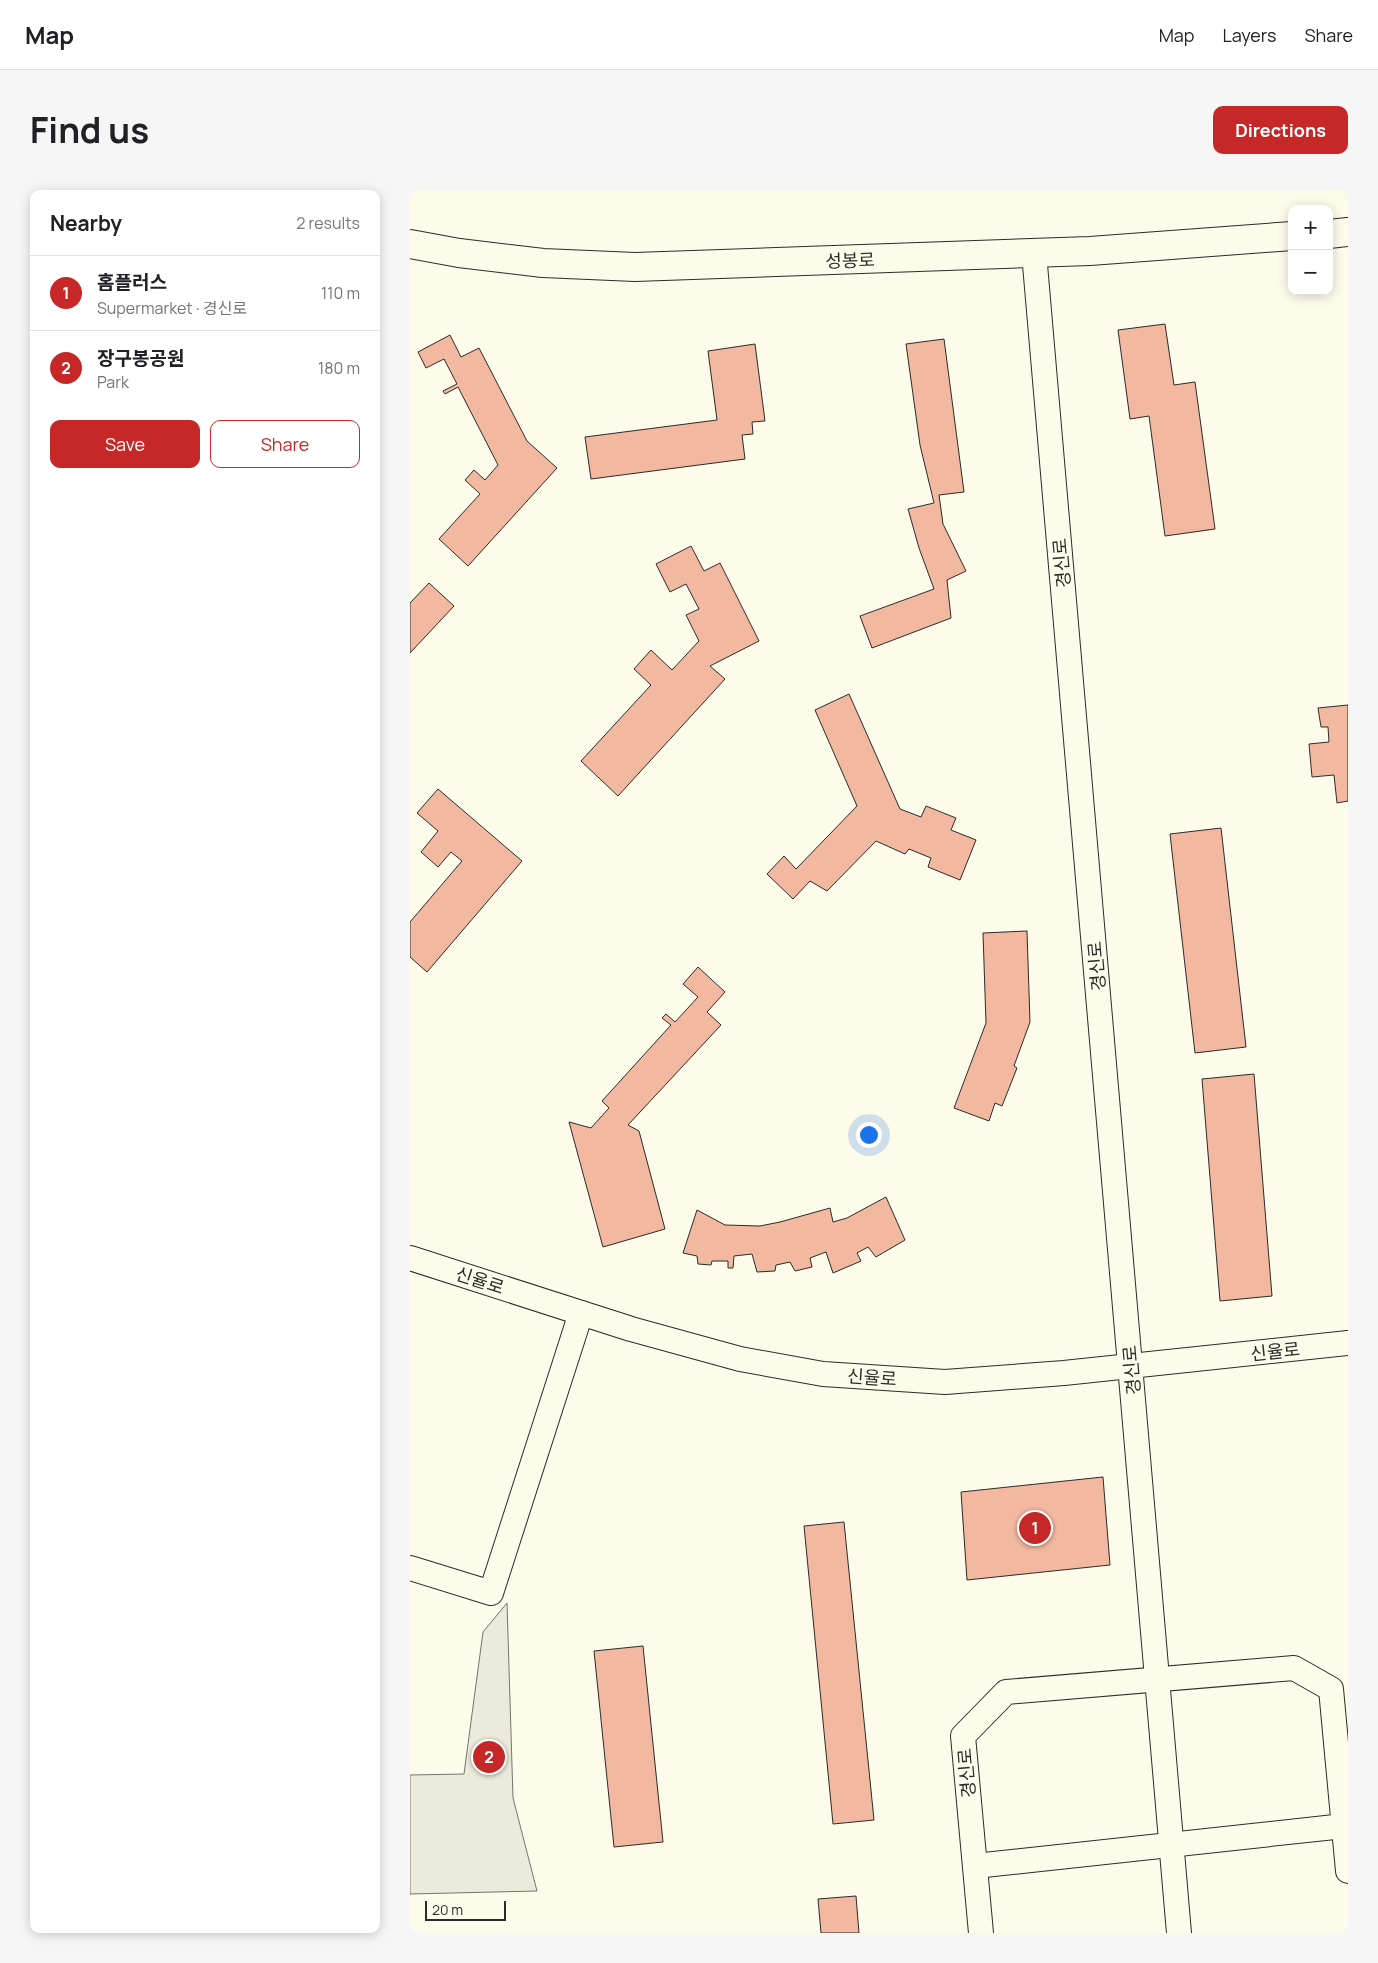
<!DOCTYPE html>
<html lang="en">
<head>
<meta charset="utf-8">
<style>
  :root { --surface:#fff; --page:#f6f6f6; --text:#202124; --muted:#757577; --line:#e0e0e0; --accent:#c62828 }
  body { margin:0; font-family:Manrope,"Noto Sans KR",sans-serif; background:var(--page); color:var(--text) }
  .controls { position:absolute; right:15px; top:15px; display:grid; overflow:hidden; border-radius:10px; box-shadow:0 2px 12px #0003 }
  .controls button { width:45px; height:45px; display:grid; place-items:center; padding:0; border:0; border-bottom:1px solid var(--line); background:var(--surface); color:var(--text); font:25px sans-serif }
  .scale { position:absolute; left:15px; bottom:12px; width:81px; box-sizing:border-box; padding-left:5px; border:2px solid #2b2b2b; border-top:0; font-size:14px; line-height:18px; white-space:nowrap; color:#2b2b2b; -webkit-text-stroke:4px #fdfbea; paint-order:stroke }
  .you { position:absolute; left:458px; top:944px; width:18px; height:18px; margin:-12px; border:4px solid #fff; border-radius:50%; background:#1a73e8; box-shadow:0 0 0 8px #1a73e833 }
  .badge { display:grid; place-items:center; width:32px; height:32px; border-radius:50%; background:var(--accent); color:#fff; font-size:16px; font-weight:700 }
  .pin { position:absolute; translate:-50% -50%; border:2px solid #fff; box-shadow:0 1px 5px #0006 }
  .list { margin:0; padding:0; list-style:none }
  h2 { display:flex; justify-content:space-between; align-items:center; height:65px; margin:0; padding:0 20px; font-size:21px }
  h2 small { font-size:16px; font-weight:400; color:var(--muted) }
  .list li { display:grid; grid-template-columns:32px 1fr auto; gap:15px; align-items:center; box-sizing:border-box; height:75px; padding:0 20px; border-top:1px solid var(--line) }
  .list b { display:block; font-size:19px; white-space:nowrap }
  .list p { margin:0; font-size:16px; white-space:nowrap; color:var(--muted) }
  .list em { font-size:16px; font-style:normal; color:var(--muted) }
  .actions { display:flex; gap:10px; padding:15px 20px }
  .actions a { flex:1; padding:11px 0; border:1px solid var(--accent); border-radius:10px; text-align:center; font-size:18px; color:var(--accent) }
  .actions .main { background:var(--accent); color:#fff }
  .map { position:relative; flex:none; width:938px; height:1743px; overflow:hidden; border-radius:10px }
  header { display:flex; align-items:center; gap:30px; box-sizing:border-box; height:70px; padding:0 25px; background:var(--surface); border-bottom:1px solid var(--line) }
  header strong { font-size:24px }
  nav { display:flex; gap:28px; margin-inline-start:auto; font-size:18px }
  .intro { display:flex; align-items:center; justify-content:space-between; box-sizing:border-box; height:120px; padding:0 30px }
  h1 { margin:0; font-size:35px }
  .button { padding:12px 22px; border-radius:10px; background:var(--accent); color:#fff; font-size:18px; font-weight:700 }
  main { display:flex; gap:30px; padding:0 30px }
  aside { flex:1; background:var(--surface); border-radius:10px; box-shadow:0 2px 12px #0003 }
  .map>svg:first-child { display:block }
  .green { fill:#ecebdb; stroke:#74746e }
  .building { fill:#f2b8a0; stroke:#2b2b2b }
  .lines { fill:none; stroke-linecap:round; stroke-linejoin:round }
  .minor-casing { stroke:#2b2b2b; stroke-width:26 }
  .tertiary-casing { stroke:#2b2b2b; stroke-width:30 }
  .minor { stroke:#fdfbea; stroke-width:24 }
  .tertiary { stroke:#fdfbea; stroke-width:28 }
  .labels { text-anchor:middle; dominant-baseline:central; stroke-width:4; stroke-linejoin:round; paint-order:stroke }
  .street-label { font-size:18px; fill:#2b2b2b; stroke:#fdfbea }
</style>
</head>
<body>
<header>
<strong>Map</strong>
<nav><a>Map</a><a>Layers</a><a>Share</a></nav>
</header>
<div class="intro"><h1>Find us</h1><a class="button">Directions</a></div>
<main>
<aside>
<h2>Nearby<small>2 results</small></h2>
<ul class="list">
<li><span class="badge">1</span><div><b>홈플러스</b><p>Supermarket · 경신로</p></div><em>110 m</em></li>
<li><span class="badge">2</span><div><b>장구봉공원</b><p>Park</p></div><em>180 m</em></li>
</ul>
<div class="actions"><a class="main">Save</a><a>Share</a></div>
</aside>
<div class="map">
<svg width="938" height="1743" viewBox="0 0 938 1743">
  <rect width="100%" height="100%" fill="#fdfbea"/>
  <path class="green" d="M97,1413l6,195 24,93 -127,3v-119l54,-1 19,-142z"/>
  <g class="building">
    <path d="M755,134l9,61 21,-3 20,147 -50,7 -16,-120 -19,3 -12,-89z"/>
    <path d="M40,145l11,22 18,-9 48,93 30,27 -89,98 -29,-27 41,-45 -15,-14 9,-10 11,10 13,-15 -40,-78 -13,7 -2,-3 14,-7 -13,-25 -18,9 -8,-16z"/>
    <path d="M534,149l20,153 -25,3 4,29 23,47 -19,9 4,38 -79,30 -12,-32 74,-27 -15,-41 -11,-39 26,-6 -14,-58 -14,-101z"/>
    <path d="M345,154l10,77 -13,1 1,12 -11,1 3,24 -154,20 -6,-42 132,-17 -9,-69z"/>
    <path d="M281,356l13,25 16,-8 39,78 -49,25 15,13 -107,117 -37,-35 70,-76 -17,-16 17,-19 21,20 27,-29 -13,-26 13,-6 -13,-25 -16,8 -14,-28z"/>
    <path d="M19,393l25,23 -44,47v-50z"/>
    <path d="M439,504l51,115 21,8 5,-11 30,12 -5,12 25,10 -16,40 -32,-13 3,-9 -22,-9 -4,5 -29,-13 -49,50 -17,-10 -17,18 -26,-25 17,-18 12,13 61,-63 -42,-96z"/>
    <path d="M938,515v96l-11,2 -3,-28 -22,2 -3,-33 20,-2 -1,-15h-7l-3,-19z"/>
    <path d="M28,599l84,72 -95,111 -17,-15v-35l52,-61 -11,-9 -13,15 -17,-15 17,-21 -21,-18z"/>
    <path d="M811,638l25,219 -51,6 -25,-219z"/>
    <path d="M617,741l3,91 -16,44 3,2 -15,38 -7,-3 -6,18 -35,-13 32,-85 -3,-90z"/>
    <path d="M288,777l27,25 -18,20 14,13 -93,100 11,6 26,98 -62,18 -34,-125 22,6 18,-20 -7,-7 69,-76 -9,-7 4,-4 9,8 23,-25 -15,-13z"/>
    <path d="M844,884l18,222 -52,5 -18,-222z"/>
    <path d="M476,1007l19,43 -29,17 -8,-10 -11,6 4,8 -28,12 -7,-21 -16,6 2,9 -17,4 -5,-9 -14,3 -1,6 -18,1 -5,-18 -18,2 -1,12h-5v-7h-16l-1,4 -13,-1 -1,-8 -14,-3 14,-43 28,15 35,1 20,-4 50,-14 3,14 14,-4z"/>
    <path d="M693,1287l7,88 -143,15 -6,-88z"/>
    <path d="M434,1332l30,298 -41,4 -29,-298z"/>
    <path d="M233,1456l20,196 -49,5 -20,-196z"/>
    <path d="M446,1706l3,37h-38l-3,-34z"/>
  </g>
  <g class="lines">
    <g class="minor-casing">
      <g id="minor">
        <path d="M624,63l145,1680"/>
        <path d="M0,1068l221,71 109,30 83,15 122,8 119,-9 284,-30"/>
        <path d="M0,1378l81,25 90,-280"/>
        <path d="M565,1676l369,-40"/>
        <path d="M571,1743l-18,-197 43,-44 288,-24 37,21 17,182"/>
      </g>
    </g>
    <g class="tertiary-casing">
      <g id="tertiary">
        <path d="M919,44l19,-2"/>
        <path d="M0,54l49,9 84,10 92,4 455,-16 202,-15"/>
      </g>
    </g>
    <use href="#minor" class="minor"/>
    <use href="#tertiary" class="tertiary"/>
  </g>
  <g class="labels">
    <g class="street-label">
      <text transform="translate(440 70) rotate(-2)">성봉로</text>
      <text transform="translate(651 373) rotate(-95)">경신로</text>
      <text transform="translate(686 776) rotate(-95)">경신로</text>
      <text transform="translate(70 1090) rotate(18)">신율로</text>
      <text transform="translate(865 1161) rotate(-6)">신율로</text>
      <text transform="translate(721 1180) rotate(-95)">경신로</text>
      <text transform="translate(462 1187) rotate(4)">신율로</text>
      <text transform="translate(556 1583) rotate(-95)">경신로</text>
    </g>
  </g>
</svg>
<div class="controls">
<button>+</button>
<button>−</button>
</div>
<div class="scale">20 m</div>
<div class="you"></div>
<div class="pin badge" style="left:625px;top:1338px">1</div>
<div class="pin badge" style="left:79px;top:1567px">2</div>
</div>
</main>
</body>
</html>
